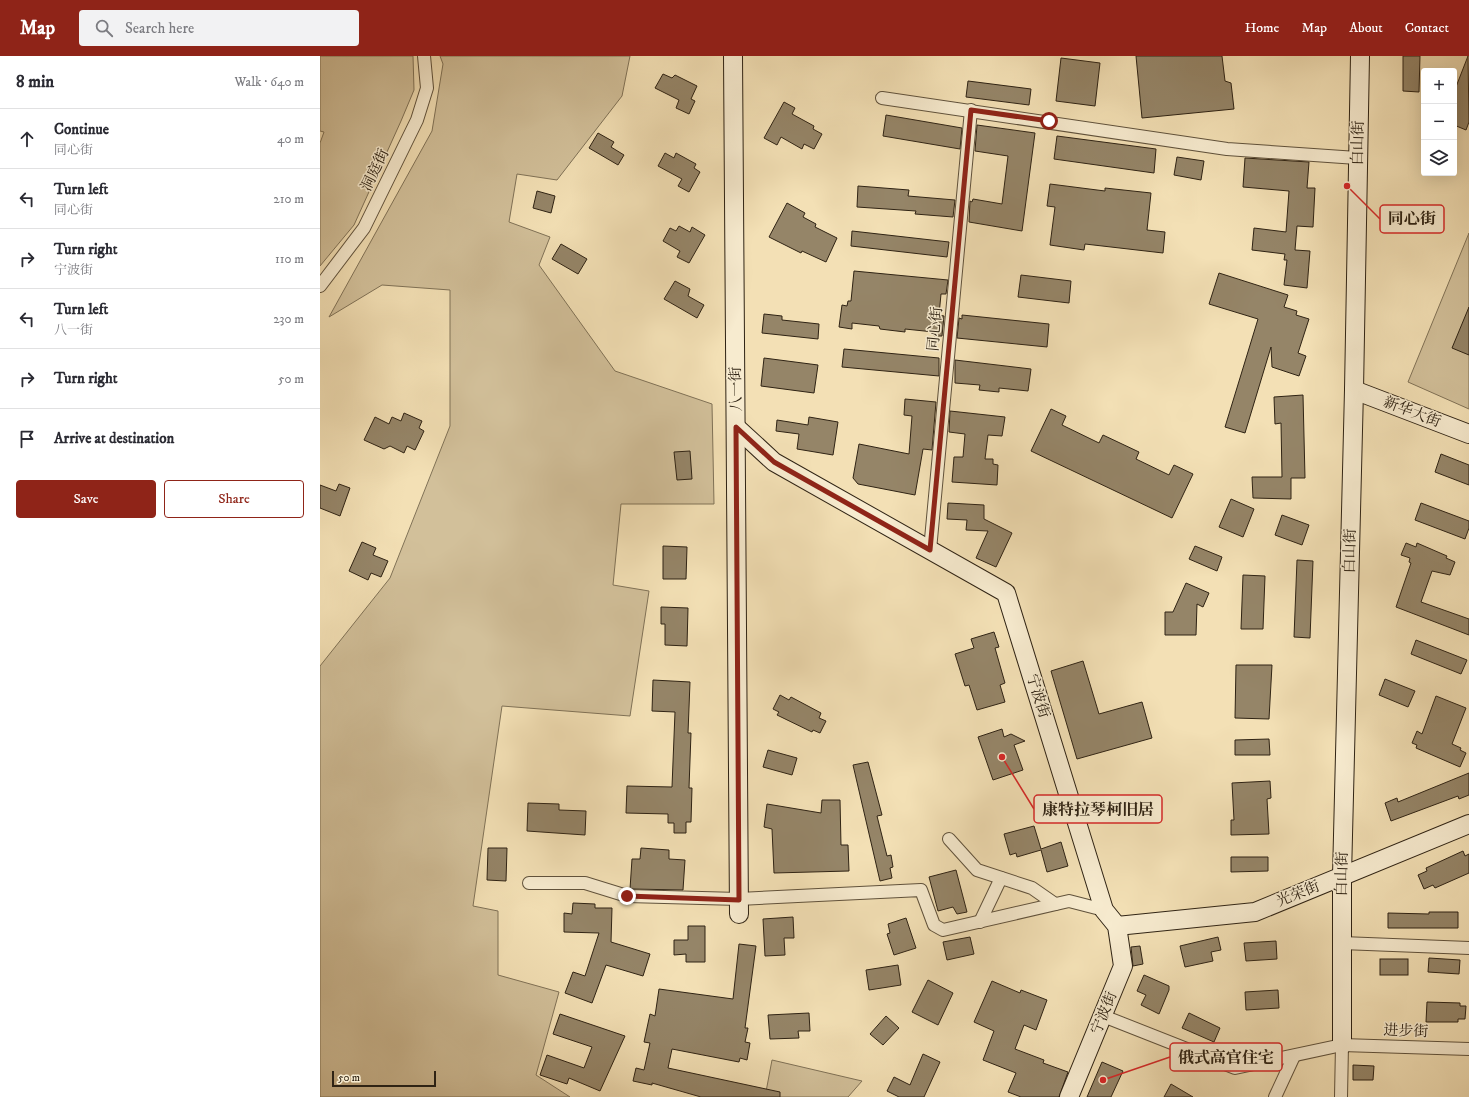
<!DOCTYPE html>
<html lang="en">
<head>
<meta charset="utf-8">
<style>
  :root { --surface:#fff; --page:#f2f2f3; --text:#2b2b33; --muted:#7c7c81; --line:#e1e1e2; --accent:#8f2418 }
  body { margin:0; font-family:"IM FELL DW Pica","Noto Serif SC",serif; background:var(--page); color:var(--text) }
  .controls { position:absolute; right:12px; top:12px; display:grid; overflow:hidden; border-radius:4px; box-shadow:0 4px 16px #0002 }
  .controls button { width:36px; height:36px; display:grid; place-items:center; padding:0; border:0; border-bottom:1px solid var(--line); background:var(--surface); color:var(--text); font:20px sans-serif }
  .scale { position:absolute; left:12px; bottom:10px; width:104px; box-sizing:border-box; padding-left:4px; border:2px solid #2f2314; border-top:0; font-size:11px; line-height:14px; white-space:nowrap; color:#2f2314; -webkit-text-stroke:3px #f7ebcf; paint-order:stroke }
  .stop { position:absolute; width:12px; height:12px; margin:-9px; border:3px solid #8f2418; border-radius:50%; background:#fff }
  .stop.end { background:#8f2418; border-color:#fff; box-shadow:0 1px 4px #0008 }
  .list { margin:0; padding:0; list-style:none }
  h2 { display:flex; justify-content:space-between; align-items:center; height:52px; margin:0; padding:0 16px; font-size:17px }
  h2 small { font-size:13px; font-weight:400; color:var(--muted) }
  .list li { display:grid; grid-template-columns:26px 1fr auto; gap:12px; align-items:center; box-sizing:border-box; height:60px; padding:0 16px; border-top:1px solid var(--line) }
  .list b { display:block; font-size:15px; white-space:nowrap }
  .list p { margin:0; font-size:13px; white-space:nowrap; color:var(--muted) }
  .list em { font-size:13px; font-style:normal; color:var(--muted) }
  .actions { display:flex; gap:8px; padding:12px 16px }
  .actions a { flex:1; padding:9px 0; border:1px solid var(--accent); border-radius:4px; text-align:center; font-size:14px; color:var(--accent) }
  .actions .main { background:var(--accent); color:#fff }
  .icon { flex:none; width:22px; height:22px; fill:none; stroke:currentColor; stroke-width:2; stroke-linecap:round; stroke-linejoin:round }
  .map { position:relative; flex:none; width:1149px; height:1041px; overflow:hidden }
  header { display:flex; align-items:center; gap:24px; box-sizing:border-box; height:56px; padding:0 20px; background:var(--accent); color:#fff }
  header strong { font-size:19px }
  nav { display:flex; gap:22px; margin-inline-start:auto; font-size:14px }
  .search { width:280px; height:36px; background:var(--page); display:flex; align-items:center; gap:10px; box-sizing:border-box; padding:0 14px; border-radius:4px; color:var(--muted); font-size:15px }
  main { display:flex }
  aside { flex:1; background:var(--surface) }
  .map>svg:first-child { display:block }
  .green { fill:#d2c09a; stroke:#807257 }
  .building { fill:#958568; stroke:#2f2314 }
  .lines { fill:none; stroke-linecap:round; stroke-linejoin:round }
  .street-casing { stroke:#60523c; stroke-width:14 }
  .secondary-casing { stroke:#2f2314; stroke-width:20 }
  .street { stroke:#f7ebcf; stroke-width:12 }
  .secondary { stroke:#f7ebcf; stroke-width:18 }
  .route { stroke:#8f2418; stroke-width:5 }
  .labels { text-anchor:middle; dominant-baseline:central; stroke-width:3; stroke-linejoin:round; paint-order:stroke }
  .street-label { font-size:15px; fill:#2f2314; stroke:#f7ebcf }
  .leader { fill:none; stroke:#d62828; stroke-width:1.5 }
  .callout-dot { fill:#d62828; stroke:#f7ebcf; stroke-width:1.5 }
  .callout { fill:#f7ebcf; stroke:#d62828; stroke-width:1.5 }
  .callout-label { font-size:16px; text-anchor:middle; font-weight:bold; fill:#2f2314 }
</style>
</head>
<body>
<header>
<strong>Map</strong>
<div class="search"><svg class="icon" aria-label="search" viewBox="0 0 24 24"><circle cx="10" cy="10" r="6"/><path d="M15 15l6 6"/></svg>Search here</div>
<nav><a>Home</a><a>Map</a><a>About</a><a>Contact</a></nav>
</header>
<main>
<aside>
<h2>8 min<small>Walk · 640 m</small></h2>
<ul class="list">
<li><svg class="icon" aria-label="ahead" viewBox="0 0 24 24"><path d="M12 20V5M6 11l6-6 6 6"/></svg><div><b>Continue</b><p>同心街</p></div><em>40 m</em></li>
<li><svg class="icon" aria-label="left" viewBox="0 0 24 24"><path d="M17 20v-9H6M10 6l-5 5 5 5"/></svg><div><b>Turn left</b><p>同心街</p></div><em>210 m</em></li>
<li><svg class="icon" aria-label="right" viewBox="0 0 24 24"><path d="M7 20v-9h11M14 6l5 5-5 5"/></svg><div><b>Turn right</b><p>宁波街</p></div><em>110 m</em></li>
<li><svg class="icon" aria-label="left" viewBox="0 0 24 24"><path d="M17 20v-9H6M10 6l-5 5 5 5"/></svg><div><b>Turn left</b><p>八一街</p></div><em>230 m</em></li>
<li><svg class="icon" aria-label="right" viewBox="0 0 24 24"><path d="M7 20v-9h11M14 6l5 5-5 5"/></svg><div><b>Turn right</b></div><em>50 m</em></li>
<li><svg class="icon" aria-label="arrive" viewBox="0 0 24 24"><path d="M6 21V4h12l-3 4 3 4H6"/></svg><div><b>Arrive at destination</b></div></li>
</ul>
<div class="actions"><a class="main">Save</a><a>Share</a></div>
</aside>
<div class="map">
<svg width="1149" height="1041" viewBox="0 0 1149 1041">
  <rect width="100%" height="100%" fill="#f3e0b5"/>
  <filter id="stains"><feTurbulence type="fractalNoise" baseFrequency=".005" numOctaves="4"/><feColorMatrix values="0 0 0 0 .2 0 0 0 0 .09 0 0 0 0 .02 0 0 0 .5 -.17"/></filter>
  <radialGradient id="worn" r=".72"><stop offset=".6" stop-color="#630" stop-opacity="0"/><stop offset="1" stop-color="#630" stop-opacity=".3"/></radialGradient>
  <g class="green">
    <path d="M0,0h93l1,34 -13,31 -47,104 -34,41v-123l4,-11 -4,-1z"/>
    <path d="M120,0h190l-8,40 -65,84 -40,-6 -8,48 41,15 -11,28 76,106 97,33 2,100h-93l-8,81 36,6 -19,125 -128,-10 -29,200 25,5v64l61,17 -23,83 34,22h-250v-431l70,-88 60,-152v-136l-68,-5 -53,32 103,-186 11,-67z"/>
    <path d="M1149,177v176l-61,-27z"/>
    <path d="M452,1004l90,21 -14,16h-83z"/>
  </g>
  <g class="building">
    <path d="M816,0h86l3,25 6,2 3,26 -92,9z"/>
    <path d="M1083,0h17l-1,36 -16,-1z"/>
    <path d="M1148,0l1,66 -3,8 -12,-5v-33z"/>
    <path d="M741,2l39,5 -5,43 -39,-5z"/>
    <path d="M343,18l9,4 3,-3 22,11 -6,13 4,2 -6,13 -13,-6 3,-8 -24,-12z"/>
    <path d="M648,25l63,8 -2,16 -63,-8z"/>
    <path d="M464,46l11,6 -3,6 22,12 -1,3 9,5 -8,15 -10,-5 -2,5 -21,-12 -4,8 -13,-7z"/>
    <path d="M566,59l76,13 -2,21 -77,-13z"/>
    <path d="M657,69l58,8 -13,98 -53,-9 1,-21 2,1 1,-3 29,5 6,-48 -33,-5z"/>
    <path d="M278,77l16,9 -3,5 13,8 -6,10 -29,-17z"/>
    <path d="M737,80l99,13 -2,24 -100,-14z"/>
    <path d="M345,97l9,5 2,-5 20,11 -2,4 6,4 -11,20 -11,-6 4,-7 -24,-13z"/>
    <path d="M857,101l27,4 -3,19 -27,-5z"/>
    <path d="M925,102l64,4 -2,26h8l-2,39 -16,-1 -2,24 15,1 -3,37 -23,-3 3,-25h-3l1,-6 -33,-4 2,-22 32,4 3,-41 -46,-4z"/>
    <path d="M730,128l55,7v-3l46,5 -4,37 18,2 -2,21 -78,-9 -1,6 -34,-5 5,-38 -8,-1z"/>
    <path d="M538,130l51,4 -1,6 47,4 -2,17 -38,-3 1,-3 -59,-4z"/>
    <path d="M217,135l18,5 -4,17 -18,-5z"/>
    <path d="M467,147l18,10 -2,4 13,7 -1,3 22,11 -11,24 -24,-11 -1,2 -32,-16z"/>
    <path d="M359,170l11,6 2,-5 13,8 -16,28 -12,-6 3,-6 -17,-10 7,-13 6,3z"/>
    <path d="M532,175l97,11 -2,15 -96,-11z"/>
    <path d="M241,188l26,15 -9,15 -26,-15z"/>
    <path d="M534,215l94,9 -2,14h-5l-2,21 5,1 -2,20h-8v-4l-29,-3v3l-25,-3 -1,-3 -27,-3v6l-13,-2 3,-22 5,1 1,-5h3z"/>
    <path d="M899,217l69,22 -4,12 13,4 -1,4 13,4 -11,34 8,3 -7,20 -27,-9 -1,-20 -26,86 -20,-6 33,-108 -49,-15z"/>
    <path d="M701,219l50,6 -2,22 -51,-6z"/>
    <path d="M355,225l15,8 -2,7 16,9 -7,13 -33,-19z"/>
    <path d="M1149,251v48l-17,-7z"/>
    <path d="M444,258l18,2v4l37,4 -1,15 -56,-6z"/>
    <path d="M642,259l87,9 -2,23 -90,-9 2,-20 3,1z"/>
    <path d="M524,293l95,9v18l-97,-9z"/>
    <path d="M444,302l54,7 -4,28 -53,-7z"/>
    <path d="M635,304l76,9 -3,22 -29,-3v4l-20,-2 1,-5 -25,-2z"/>
    <path d="M983,339l2,83h-14v21l-38,-1 -1,-21h30l-1,-54 -6,1 -1,-27z"/>
    <path d="M585,343l31,3 -4,48 -9,-1 -8,46 -57,-11 -5,-6 6,-34 50,10 3,-38 -8,-1z"/>
    <path d="M731,353l15,7 -4,9 37,18 4,-8 36,17 -3,7 33,16 5,-10 19,9 -21,44 -141,-67z"/>
    <path d="M630,355l55,6 -3,19 -14,-1 -3,24h8v5l5,1 -1,20 -45,-3 2,-25h9l2,-23 -16,-2z"/>
    <path d="M84,357l18,8 -3,7 5,3 -9,19 -8,-4 -3,7 -14,-7 -6,3 -20,-9 11,-23 14,7 3,-7 9,4z"/>
    <path d="M489,361l29,5 -5,33 -36,-6 2,-15 -23,-3 1,-11 31,5z"/>
    <path d="M370,395l2,28 -15,1 -3,-28z"/>
    <path d="M1121,398l28,11v20l-34,-13z"/>
    <path d="M19,428l11,4 -10,28 -20,-8v-23l16,6z"/>
    <path d="M911,443l23,10 -11,28 -24,-10z"/>
    <path d="M628,447l36,2v14l28,14 -16,34 -20,-9 12,-27 -22,-1 1,-10 -20,-1z"/>
    <path d="M1101,447l48,18v7l-4,11 -50,-19z"/>
    <path d="M962,459l27,10 -7,20 -27,-10z"/>
    <path d="M42,486l14,6 -3,7 15,6 -7,16 -10,-4 -3,7 -19,-9z"/>
    <path d="M1086,487l10,4 1,-4 30,13 -1,2 9,4 -5,13 -18,-4 -11,31 48,17v16l-73,-28 15,-44 -2,-1 1,-4 -9,-3z"/>
    <path d="M343,490l24,1 -1,32h-23z"/>
    <path d="M875,490l27,11 -5,14 -28,-12z"/>
    <path d="M977,504l16,1 -3,77 -16,-1z"/>
    <path d="M923,519l22,1 -2,53h-22z"/>
    <path d="M866,527l23,10 -6,14 -6,-3 -1,31h-31v-23h8z"/>
    <path d="M341,551l27,1 -1,38 -22,-1v-21h-4z"/>
    <path d="M674,576l5,15 -4,1 10,35 -5,2 5,17 -28,8 -8,-25 -4,1 -10,-32 19,-6 -3,-9z"/>
    <path d="M1096,584l51,20 -6,14 -50,-20z"/>
    <path d="M763,605l16,53 43,-12 10,36 -75,21 -26,-88z"/>
    <path d="M916,609h36l-3,54 -34,-1z"/>
    <path d="M1065,623l30,12 -7,16 -29,-12z"/>
    <path d="M333,624l37,2 -2,51h3l-2,55h3l-1,34h-5v11h-12v-10h-6v-9l-42,-1 1,-27 45,1 3,-75 -23,-1z"/>
    <path d="M460,639l9,5 2,-3 30,16 -2,5 7,3 -6,12 -7,-3 -1,2 -35,-17 2,-3 -6,-3z"/>
    <path d="M1116,640l30,12 -14,36 9,4 -1,2 6,3 -6,14 -44,-19 1,-3 -5,-2 5,-12 5,3z"/>
    <path d="M682,673l2,8 7,-3 14,7 -11,4 9,25 -30,10 -15,-43z"/>
    <path d="M949,683l1,16h-35v-15z"/>
    <path d="M448,694l29,8 -5,17 -29,-8z"/>
    <path d="M548,706l14,53 -5,1 10,40 4,-1 2,12 -3,1 2,10 -12,3 -27,-116z"/>
    <path d="M1149,717v22l-10,4 -1,-3 -67,25 -6,-18 12,-5 1,4z"/>
    <path d="M950,725l1,17 -4,1 2,35 -38,1v-15h3l-2,-37z"/>
    <path d="M502,744h18l1,45h7l1,26 -75,2 -2,-44 -8,-2 3,-23 54,9z"/>
    <path d="M208,747l31,1v6l27,1 -1,24 -58,-4z"/>
    <path d="M714,770l7,23 20,-7 7,24 -21,6 -6,-22 -24,7 -1,-4 -6,2 -6,-21z"/>
    <path d="M168,792h19l-1,33 -19,-1z"/>
    <path d="M321,792l28,2v9l16,1 -2,30 -53,-1 2,-30h8z"/>
    <path d="M1143,795l2,5 4,-2v19l-34,15 -2,-3 -9,4 -6,-14 9,-4 -1,-3z"/>
    <path d="M911,801h37v14l-37,1z"/>
    <path d="M636,814l11,42 -10,2 -4,-7 -15,4 -9,-34z"/>
    <path d="M253,847l22,1v4h17l-1,34 39,12 -7,22 -37,-11 -14,38 -27,-10 8,-21 12,4 14,-43 -35,-1v-19l8,1z"/>
    <path d="M1109,856h29v16h-70v-15l41,1z"/>
    <path d="M473,861l1,21h-10l1,17 -20,1 -2,-37z"/>
    <path d="M586,862l10,30 -22,7 -7,-21 3,-1 -2,-9z"/>
    <path d="M368,870h17v36h-19v-8l-12,1v-15h14z"/>
    <path d="M650,881l4,17 -27,6 -4,-18z"/>
    <path d="M898,881l3,13 -10,2 2,9 -28,6 -5,-21z"/>
    <path d="M956,885l1,18 -31,2 -2,-18z"/>
    <path d="M419,888l17,2 -11,82h3l-3,14 5,1 -3,17 -7,-2 -1,4 -67,-13 -4,19 112,24v5h-79l-49,-14v2l-19,-4 3,-13 8,2 6,-27 -6,-1 6,-28 5,2 4,-27 74,10z"/>
    <path d="M820,890l3,18 -10,2 -2,-19z"/>
    <path d="M1109,902l31,2 -1,14 -31,-2z"/>
    <rect x="1060" y="903" width="28" height="16"/>
    <path d="M578,909l3,20 -32,5 -3,-20z"/>
    <path d="M824,919l25,11v4l-10,24 -18,-9 5,-10 -9,-4z"/>
    <path d="M608,924l25,13 -15,32 -26,-13z"/>
    <path d="M672,925l28,12 1,-3 26,10 -11,30 -12,-5 -9,24 29,11 -1,3 25,9 -9,25h-38l-13,-5 8,-19 -33,-13 11,-29 -20,-9z"/>
    <path d="M958,934l1,18 -33,2 -1,-18z"/>
    <path d="M1107,946l33,1v3h6l-1,13h-7v3h-32z"/>
    <path d="M489,957l1,18h-12l1,7 -29,1 -2,-24z"/>
    <path d="M869,957l31,15 -6,14 -32,-14z"/>
    <path d="M240,958l65,22 -25,55 -31,-13 -2,6 -27,-9 7,-20 37,13 8,-21 -39,-13z"/>
    <path d="M566,960l13,12 -16,17 -13,-11z"/>
    <path d="M603,998l17,8 -16,35h-25l-12,-6 7,-14 16,8z"/>
    <path d="M782,1006l21,9 -12,26h-24z"/>
    <path d="M1033,1009l21,1 -1,14h-20z"/>
    <path d="M851,1028l22,13h-29z"/>
  </g>
  <g class="lines">
    <g class="street-casing">
      <g id="street">
        <path d="M562,42l345,51 130,9"/>
        <path d="M0,230l44,-58 53,-108 10,-32 -3,-32"/>
        <path d="M610,494l41,-440"/>
        <path d="M629,783l28,31 55,18 23,16"/>
        <path d="M209,827h56l42,13 112,3 182,-9 13,35 9,5 126,-29 35,9"/>
        <path d="M660,866l21,-44"/>
        <path d="M1022,887l127,5"/>
        <path d="M783,960l132,52 107,-23 127,4"/>
        <path d="M955,1041l19,-41"/>
        <path d="M1021,1041l1,-52"/>
      </g>
    </g>
    <g class="secondary-casing">
      <g id="secondary">
        <path d="M413,0l6,858"/>
        <path d="M1034,334l115,44"/>
        <path d="M416,371l38,35 232,131 98,317 13,16 6,40 -54,131"/>
        <path d="M797,870l138,-14 214,-88"/>
        <path d="M1022,989v-169l12,-486 6,-334"/>
      </g>
    </g>
    <use href="#street" class="street"/>
    <use href="#secondary" class="secondary"/>
  </g>
  <g class="lines">
    <path class="route" d="M307,840l112,4 -3,-473 38,35 156,88 41,-440 78,11"/>
  </g>
  <g class="labels">
    <g class="street-label">
      <text transform="translate(1038 87) rotate(-89)">白山街</text>
      <text transform="translate(55 114) rotate(-64)">洞庭街</text>
      <text transform="translate(615 273) rotate(-85)">同心街</text>
      <text transform="translate(416 333) rotate(-91)">八一街</text>
      <text transform="translate(1092 356) rotate(21)">新华大街</text>
      <text transform="translate(1030 495) rotate(-89)">白山街</text>
      <text transform="translate(718 640) rotate(73)">宁波街</text>
      <text transform="translate(1022 818) rotate(-89)">白山街</text>
      <text transform="translate(978 838) rotate(-22)">光荣街</text>
      <text transform="translate(784 957) rotate(-68)">宁波街</text>
      <text transform="translate(1086 975) rotate(2)">进步街</text>
    </g>
  </g>
  <path class="leader" d="M1027 130L1060 163M682 701L714 753M783 1024L850 1001"/>
  <g class="callout-dot">
    <circle cx="1027" cy="130" r="4"/>
    <circle cx="682" cy="701" r="4"/>
    <circle cx="783" cy="1024" r="4"/>
  </g>
  <g class="callout">
    <rect x="1060" y="149" width="64" height="28" rx="4"/>
    <rect x="714" y="739" width="128" height="28" rx="4"/>
    <rect x="850" y="987" width="112" height="28" rx="4"/>
  </g>
  <g class="callout-label">
    <text x="1092" y="168">同心街</text>
    <text x="778" y="759">康特拉琴柯旧居</text>
    <text x="906" y="1007">俄式高官住宅</text>
  </g>
  <rect width="100%" height="100%" filter="url(#stains)"/>
  <rect width="100%" height="100%" fill="url(#worn)"/>
</svg>
<div class="controls">
<button>+</button>
<button>−</button>
<button><svg class="icon" aria-label="layers" viewBox="0 0 24 24"><path d="M12 4l9 5-9 5-9-5zM3 14l9 5 9-5"/></svg></button>
</div>
<div class="scale">50 m</div>
<div class="stop" style="left:729px;top:65px"></div>
<div class="stop end" style="left:307px;top:840px"></div>
</div>
</main>
</body>
</html>
